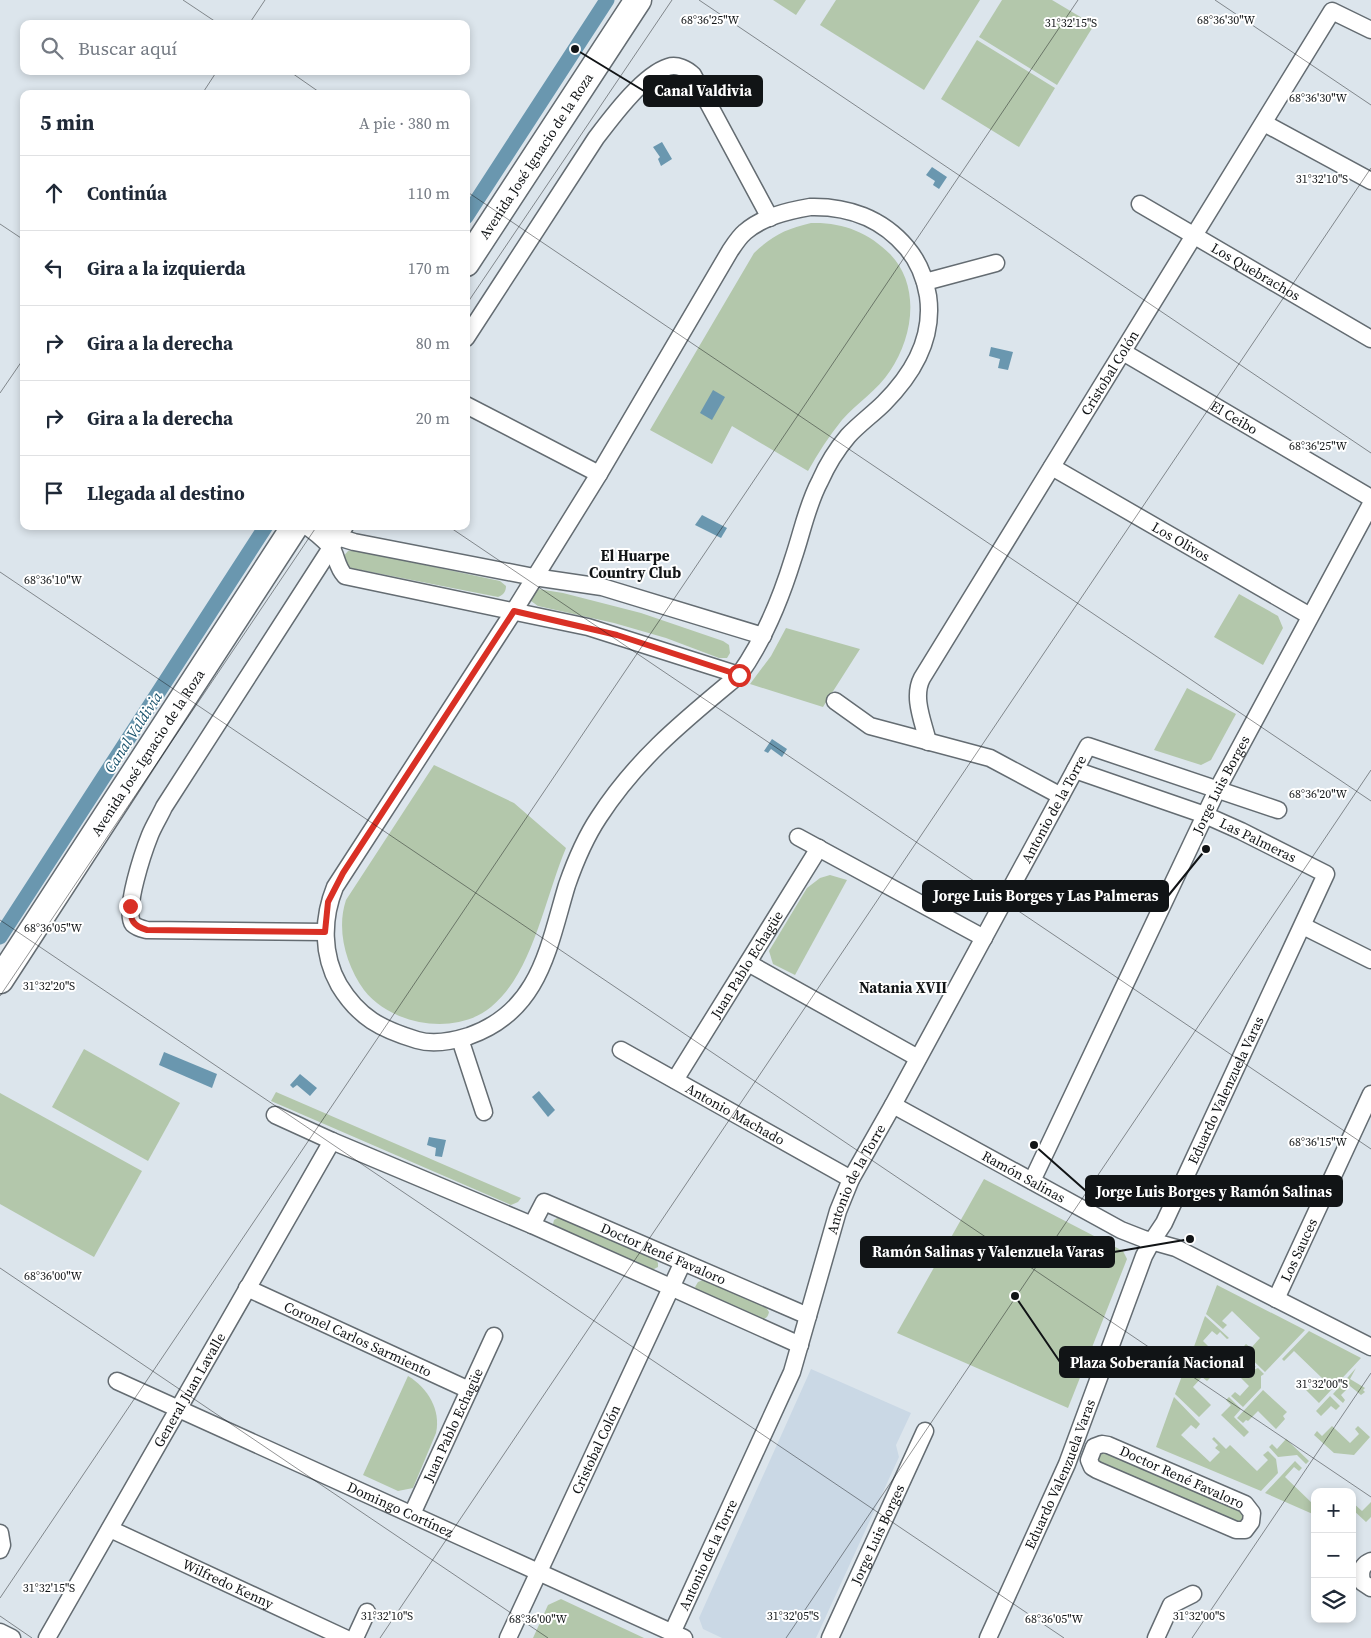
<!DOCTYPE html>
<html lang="es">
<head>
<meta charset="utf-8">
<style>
  :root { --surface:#fff; --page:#f6f6f7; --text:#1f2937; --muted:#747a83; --line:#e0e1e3 }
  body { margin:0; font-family:"Source Serif 4",serif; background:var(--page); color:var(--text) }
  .controls { position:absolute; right:15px; bottom:15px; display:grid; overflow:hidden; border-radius:10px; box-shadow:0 2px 8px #0003 }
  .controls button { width:45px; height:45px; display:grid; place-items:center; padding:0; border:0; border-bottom:1px solid var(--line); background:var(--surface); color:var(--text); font:25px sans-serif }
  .stop { position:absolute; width:15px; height:15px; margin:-11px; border:4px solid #d93025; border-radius:50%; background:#fff }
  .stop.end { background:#d93025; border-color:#fff; box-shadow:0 1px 5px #0008 }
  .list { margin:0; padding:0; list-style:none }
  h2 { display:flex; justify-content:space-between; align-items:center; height:65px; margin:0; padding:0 20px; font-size:21px }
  h2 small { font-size:16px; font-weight:400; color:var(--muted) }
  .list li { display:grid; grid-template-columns:32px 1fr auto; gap:15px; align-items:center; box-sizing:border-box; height:75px; padding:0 20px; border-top:1px solid var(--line) }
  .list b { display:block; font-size:19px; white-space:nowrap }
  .list em { font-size:16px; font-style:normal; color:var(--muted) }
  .icon { flex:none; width:28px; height:28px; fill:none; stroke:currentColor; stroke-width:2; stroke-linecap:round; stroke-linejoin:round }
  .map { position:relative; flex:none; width:1371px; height:1638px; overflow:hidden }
  .search { position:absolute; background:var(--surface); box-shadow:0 2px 8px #0003; left:20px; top:20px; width:450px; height:55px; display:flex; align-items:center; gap:12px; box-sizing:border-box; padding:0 18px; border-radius:10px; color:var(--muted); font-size:19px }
  .panel { position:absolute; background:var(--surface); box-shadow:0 2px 8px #0003; left:20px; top:90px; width:450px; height:440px; border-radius:10px }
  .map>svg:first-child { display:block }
  .built { fill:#cad8e5 }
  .green { fill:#b3c7ab }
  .water { fill:#6a97af }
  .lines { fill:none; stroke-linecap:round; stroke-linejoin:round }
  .canal { stroke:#6a97af; stroke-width:15 }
  .minor-casing { stroke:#646c72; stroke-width:19 }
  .primary-casing { stroke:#646c72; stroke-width:29 }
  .minor { stroke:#fff; stroke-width:16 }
  .primary { stroke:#fff; stroke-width:26 }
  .route { stroke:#d93025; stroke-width:6 }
  .ticks { fill:none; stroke:#111416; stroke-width:1; stroke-opacity:0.45 }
  .labels { text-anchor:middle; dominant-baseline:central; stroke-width:4; stroke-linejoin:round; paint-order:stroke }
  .street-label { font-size:14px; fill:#111416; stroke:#fff }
  .neighbourhood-label { font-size:15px; font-weight:bold; fill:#111416; stroke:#fff }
  .water-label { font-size:15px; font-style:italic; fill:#154f69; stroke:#fff }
  .ticks-label { font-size:12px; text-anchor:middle; fill:#111416; stroke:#fff; stroke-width:4; stroke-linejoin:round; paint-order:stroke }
  .leader { fill:none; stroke:#111416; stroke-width:2 }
  .callout-dot { fill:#111416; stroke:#fff; stroke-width:2 }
  .callout { fill:#111416; stroke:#111416; stroke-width:2 }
  .callout-label { font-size:15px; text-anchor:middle; font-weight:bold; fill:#fff }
</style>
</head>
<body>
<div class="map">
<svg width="1371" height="1638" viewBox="0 0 1371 1638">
  <rect width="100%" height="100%" fill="#dce5ec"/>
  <path class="built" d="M811,1369l100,44 -15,32 3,12 -83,181h-94l-19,-9 -4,-11z"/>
  <g class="green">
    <path d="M773,0h33l-10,15z"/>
    <path d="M836,0h144l-56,90 -104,-65z"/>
    <path d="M1002,0h50l42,25 -37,60 -78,-48z"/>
    <path d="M977,40l78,48 -36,59 -78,-48z"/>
    <path d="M811,223c31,-1 57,9 79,31 31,32 23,83 0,117 -12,19 -33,32 -48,49 -13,16 -24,33 -34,51l-76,-45 -20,38 -62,-34 104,-177c19,-18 32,-24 57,-30z"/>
    <path d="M355,550l145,31 6,5c0,6 -3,9 -8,11l-147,-29 -4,-2 -4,-9 5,-6z"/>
    <path d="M538,589l25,4 78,20 82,28 6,4 1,8 -3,5h-8l-53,-20 -52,-15 -76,-17 -7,-5c-1,-5 2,-10 7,-12z"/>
    <path d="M1239,594l39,22 5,12 -20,37 -49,-28z"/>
    <path d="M786,628l74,21 -37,58 -73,-23 21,-28z"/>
    <path d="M1187,688l49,26 -25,46 -10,5 -47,-15z"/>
    <path d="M434,765l80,38 52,45c-21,49 -33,125 -75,159 -35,29 -99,19 -127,-17 -18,-25 -28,-60 -18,-90z"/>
    <path d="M830,875l17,5 -52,95 -22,-11 -4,-13 38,-63 13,-10z"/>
    <path d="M84,1049l96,54 -32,58 -96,-54z"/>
    <path d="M276,1092l245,106 -3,4 -7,3 -240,-104z"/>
    <path d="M0,1093l142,78 -48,86 -94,-53z"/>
    <path d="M984,1179l139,72 4,8 -59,149 -171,-75z"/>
    <path d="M559,1217l97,43 2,3v4l-6,3 -97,-43 -2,-3 1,-4z"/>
    <path d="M703,1280l62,26 4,6c-1,5 -4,8 -9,7l-63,-29 -2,-3 3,-5z"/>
    <path d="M1217,1285l88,45 -40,42 -24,-23 5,-5 5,4 9,-10 -28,-27 -10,10 5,4 -4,4 -17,-15z"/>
    <path d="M1205,1316l24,22 -2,1 -7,-7 -3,3 -5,-4 -9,10 18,18 -12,12 -18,-16z"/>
    <path d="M1309,1331l52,27 -42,45 -13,-13 2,-2 3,2 11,-12 -28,-27 -10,10 -2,-2z"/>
    <path d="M1239,1351l17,16 -15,6 -8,-6 8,-8 -5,-5z"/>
    <path d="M1189,1358l22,19 -4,4 -5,-4 -9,10 18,18 -12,12 -24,-23z"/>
    <path d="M1258,1368l6,6 -3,2v12l-18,19 -12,-11 4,-4 5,4 9,-10 -10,-10z"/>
    <path d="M1356,1368l-6,11 15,9 -2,2 2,2 -4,3 -11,-9 -9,9 4,5 -2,3 -10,-9z"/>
    <path d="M408,1376c20,12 33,34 28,57l-23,55 -15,3 -35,-16z"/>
    <path d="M1263,1390l24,22 -4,4 2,3 -9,10 -18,-18 -10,10 -2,-1 -3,3 -6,-5z"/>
    <path d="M1330,1396l10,10 -4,4 -5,-4 -10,10 -5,-5z"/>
    <path d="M1174,1397l26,27 -4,5 -5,-4 -10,10 29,27 10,-10 -5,-4 3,-3 -6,-6 2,-2 12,12 4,-4 27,26 11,-11 -5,-5 5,-4 8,8 2,14 -17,18 -105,-44z"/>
    <path d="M1229,1397l12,12 -7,8 15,15 -5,5 -23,-22 10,-10 -5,-5z"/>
    <path d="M1332,1426l18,17 9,-9 -4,-5 3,-3 12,11 -16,18 -20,-2 -20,-18 3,-4 5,5z"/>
    <path d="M1286,1439l23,22 -3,3 -9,-9 -19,2 -9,-10 3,-3 5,5z"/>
    <path d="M1103,1450l141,63 2,1 -4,10 -145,-62 -1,-10z"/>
    <path d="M1295,1461l7,7 -3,3 -5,-4 -9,10 28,27 2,-1v12l-50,-22z"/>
    <path d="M1352,1502l10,9 9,-9v15l-5,5 -14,-13z"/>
    <path d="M561,1599l83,39h-111l15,-33z"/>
  </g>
  <g class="water">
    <path d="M662,142l10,17 -11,7 -3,-7 2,-2 -7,-10z"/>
    <path d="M932,167l15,10 -8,12 -6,-4 2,-4 -9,-6z"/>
    <path d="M991,347l22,5 -5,18 -10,-2 2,-9 -11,-3z"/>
    <path d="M713,390l12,7 -13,23 -12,-7z"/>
    <path d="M702,515l25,13 -6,10 -26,-13z"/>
    <path d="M772,739l15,10 -5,8 -11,-8 -3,4 -4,-2z"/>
    <path d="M164,1052l53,22 -5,14 -53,-23z"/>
    <path d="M300,1074l17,14 -7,8 -13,-11 -4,3 -3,-3z"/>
    <path d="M539,1091l16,19 -7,7 -16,-20z"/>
    <path d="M429,1137l17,3 -4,17 -7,-1 1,-8 -9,-3z"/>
  </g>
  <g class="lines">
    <g class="canal">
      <path d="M466,217l141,-217"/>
      <path d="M0,937l266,-411"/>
    </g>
    <g class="minor-casing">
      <g id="minor">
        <path d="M1264,123l107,58"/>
        <path id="s1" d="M1140,204l231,135"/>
        <path d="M810,207c37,-1 72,11 97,41 11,13 18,30 21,48 6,42 -14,77 -44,107 -11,11 -25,21 -36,33 -11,13 -21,29 -28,45 -13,24 -18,52 -27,78 -13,42 -29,81 -54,116 -54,45 -101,82 -140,142 -14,21 -24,45 -32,68 -19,63 -27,126 -98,151 -16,5 -35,9 -52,4 -36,-11 -58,-22 -78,-55 -17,-30 -17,-66 -4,-98l179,-276 85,-137 131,-223c4,-6 9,-14 15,-19 17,-15 42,-21 65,-25z"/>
        <path d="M925,282l71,-19"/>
        <path d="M466,338l130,-200c16,-21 47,-63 72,-71 9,-3 19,2 25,8l77,143"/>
        <path id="s2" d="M1123,352l248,146"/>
        <path d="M466,405l133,69"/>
        <path id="s3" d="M1052,467l258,149"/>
        <path d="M306,526c8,5 19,15 25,21 6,9 5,19 14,29l243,51 151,48"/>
        <path d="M328,534l26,8 180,35 68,10 161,49"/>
        <path d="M835,701l35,25 120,32 71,38"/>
        <path id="s4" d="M928,742c-5,-21 -16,-45 -6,-64l410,-667 39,19"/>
        <path d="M798,837l186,101"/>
        <path d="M1303,926l68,34"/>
        <path d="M325,932l-178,-2c-4,-1 -10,-2 -14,-6 -10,-13 11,-74 17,-89 4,-10 10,-19 14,-28l181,-281"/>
        <path d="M748,963l170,95"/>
        <path d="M460,1039l24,73"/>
        <path id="s5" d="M621,1050l230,129"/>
        <path id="s6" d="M675,1080l144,-232"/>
        <path id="s7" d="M893,1105l228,125 23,9 32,9 195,99"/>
        <path d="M275,1115l57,26 200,84 268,120"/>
        <path id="s8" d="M1032,1181l185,-391 154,-286"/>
        <path id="s9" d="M532,1225l12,-23 264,114"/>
        <path id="s10" d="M247,1288l222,102"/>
        <path id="s11" d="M1276,1299l95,-205"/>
        <path id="s12" d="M117,1381l567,257"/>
        <path d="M1102,1444l6,1 137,59 7,9 -1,9 -6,8h-9l-139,-60 -5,-3 -3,-7 5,-13z"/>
        <path id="s13" d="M412,1514l82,-178"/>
        <path id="s14" d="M110,1529l235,109"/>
        <path d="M0,1533l2,12 -2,5"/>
        <path d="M1371,1561c-10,4 -11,11 -9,21l9,6"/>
        <path d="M0,1632l12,6"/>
        <path id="s15" d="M672,1633l120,-261 46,-161 13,-32 42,-74 195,-359 190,64"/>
        <path id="s16" d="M47,1638l285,-497"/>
        <path d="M355,1638l12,-26"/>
        <path id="s17" d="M508,1638l175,-376"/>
        <path id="s18" d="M830,1638l95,-207"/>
        <path id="s19" d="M988,1638l79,-174 77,-208 8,-15 12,-18 162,-349 -85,-43 -36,-16 -130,-45"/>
        <path d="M1156,1638l15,-33 22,-11"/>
      </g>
    </g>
    <g class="primary-casing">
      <g id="primary">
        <path id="s20" d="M466,263l172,-263"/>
        <path id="s21" d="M0,980l295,-454"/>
      </g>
    </g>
    <use href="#minor" class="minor"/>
    <use href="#primary" class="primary"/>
  </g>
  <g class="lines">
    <path class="route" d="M130,906c0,14 3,20 17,24l178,2 3,-30 15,-29 171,-262 103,24 122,40"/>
  </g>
  <path class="ticks" d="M183,0l36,24M699,0l672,453M1215,0l156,105M249,24l16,-24M289,71l33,23M202,94l15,-23M466,191l905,610M0,224l24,16M466,305l206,-305M0,393l24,-35M448,526l923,623M0,572l1371,925M0,920l1064,718M0,996l317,-470M0,1268l548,370M0,1598l1078,-1598M0,1616l32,22M380,1638l991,-1470M786,1638l585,-868M1192,1638l179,-265"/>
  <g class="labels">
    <g class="street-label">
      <text stroke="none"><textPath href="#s20" startOffset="128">Avenida José Ignacio de la Roza</textPath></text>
      <text stroke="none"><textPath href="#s1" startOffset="134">Los Quebrachos</textPath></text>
      <text stroke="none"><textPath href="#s4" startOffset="424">Cristobal Colón</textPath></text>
      <text stroke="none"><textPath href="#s2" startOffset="129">El Ceibo</textPath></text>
      <text stroke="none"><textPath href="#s3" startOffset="149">Los Olivos</textPath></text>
      <text stroke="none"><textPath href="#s21" startOffset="271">Avenida José Ignacio de la Roza</textPath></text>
      <text stroke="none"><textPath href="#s8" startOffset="439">Jorge Luis Borges</textPath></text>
      <text stroke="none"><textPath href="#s15" startOffset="911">Antonio de la Torre</textPath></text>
      <text transform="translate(1258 840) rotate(26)">Las Palmeras</text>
      <text stroke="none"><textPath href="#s6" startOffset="136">Juan Pablo Echagüe</textPath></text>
      <text stroke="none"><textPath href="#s19" startOffset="598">Eduardo Valenzuela Varas</textPath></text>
      <text stroke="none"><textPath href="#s5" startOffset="131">Antonio Machado</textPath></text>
      <text stroke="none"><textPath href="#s7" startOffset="149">Ramón Salinas</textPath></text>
      <text stroke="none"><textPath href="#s15" startOffset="491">Antonio de la Torre</textPath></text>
      <text stroke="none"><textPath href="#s11" startOffset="54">Los Sauces</textPath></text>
      <text stroke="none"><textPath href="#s9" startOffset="156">Doctor René Favaloro</textPath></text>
      <text stroke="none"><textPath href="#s10" startOffset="122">Coronel Carlos Sarmiento</textPath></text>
      <text stroke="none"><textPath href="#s16" startOffset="286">General Juan Lavalle</textPath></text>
      <text stroke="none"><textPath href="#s13" startOffset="98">Juan Pablo Echagüe</textPath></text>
      <text stroke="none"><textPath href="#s17" startOffset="208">Cristobal Colón</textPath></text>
      <text stroke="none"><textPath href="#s19" startOffset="179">Eduardo Valenzuela Varas</textPath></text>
      <text transform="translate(1182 1477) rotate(24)">Doctor René Favaloro</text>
      <text stroke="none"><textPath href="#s12" startOffset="311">Domingo Cortínez</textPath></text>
      <text stroke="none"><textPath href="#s18" startOffset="114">Jorge Luis Borges</textPath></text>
      <text stroke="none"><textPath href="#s15" startOffset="86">Antonio de la Torre</textPath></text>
      <text stroke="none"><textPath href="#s14" startOffset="130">Wilfredo Kenny</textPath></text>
    </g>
    <g class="neighbourhood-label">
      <text x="635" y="555">El Huarpe<tspan x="635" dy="17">Country Club</tspan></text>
      <text x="903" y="987">Natania XVII</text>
    </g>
    <g class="water-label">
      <text transform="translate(133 732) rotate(-57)">Canal Valdivia</text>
    </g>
  </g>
  <g class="ticks-label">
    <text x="710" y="24">68°36'25"W</text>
    <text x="1226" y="24">68°36'30"W</text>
    <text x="1071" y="27">31°32'15"S</text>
    <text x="1318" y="102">68°36'30"W</text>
    <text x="1322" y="183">31°32'10"S</text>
    <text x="1318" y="450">68°36'25"W</text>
    <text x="53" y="584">68°36'10"W</text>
    <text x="1318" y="798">68°36'20"W</text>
    <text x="53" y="932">68°36'05"W</text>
    <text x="49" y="990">31°32'20"S</text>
    <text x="1318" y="1146">68°36'15"W</text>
    <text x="53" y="1280">68°36'00"W</text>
    <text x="1322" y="1388">31°32'00"S</text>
    <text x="49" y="1592">31°32'15"S</text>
    <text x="387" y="1620">31°32'10"S</text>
    <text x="793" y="1620">31°32'05"S</text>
    <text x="1199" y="1620">31°32'00"S</text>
    <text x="538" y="1623">68°36'00"W</text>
    <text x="1054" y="1623">68°36'05"W</text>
  </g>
  <path class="leader" d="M575 49L644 91M1206 849L1168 896M1034 1145L1086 1191M1190 1239L1114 1252M1015 1296L1060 1362"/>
  <g class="callout-dot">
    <circle cx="575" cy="49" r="5"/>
    <circle cx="1206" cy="849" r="5"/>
    <circle cx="1034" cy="1145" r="5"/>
    <circle cx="1190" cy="1239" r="5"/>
    <circle cx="1015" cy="1296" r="5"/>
  </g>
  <g class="callout">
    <rect x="644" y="76" width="118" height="30" rx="5"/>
    <rect x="923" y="881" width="245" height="30" rx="5"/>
    <rect x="1086" y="1176" width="256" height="30" rx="5"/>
    <rect x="861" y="1237" width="253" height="30" rx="5"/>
    <rect x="1060" y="1347" width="194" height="30" rx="5"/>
  </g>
  <g class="callout-label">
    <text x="703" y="96">Canal Valdivia</text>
    <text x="1046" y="901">Jorge Luis Borges y Las Palmeras</text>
    <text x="1214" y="1197">Jorge Luis Borges y Ramón Salinas</text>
    <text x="988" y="1257">Ramón Salinas y Valenzuela Varas</text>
    <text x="1157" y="1368">Plaza Soberanía Nacional</text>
  </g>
</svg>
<div class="controls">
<button>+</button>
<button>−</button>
<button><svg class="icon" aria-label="layers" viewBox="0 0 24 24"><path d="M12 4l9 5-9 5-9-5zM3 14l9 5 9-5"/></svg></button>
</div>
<div class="stop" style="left:739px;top:675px"></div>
<div class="stop end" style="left:130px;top:906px"></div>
<div class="search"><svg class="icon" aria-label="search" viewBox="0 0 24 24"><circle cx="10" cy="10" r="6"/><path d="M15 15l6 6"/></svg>Buscar aquí</div>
<section class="panel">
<h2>5 min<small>A pie · 380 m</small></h2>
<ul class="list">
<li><svg class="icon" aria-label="ahead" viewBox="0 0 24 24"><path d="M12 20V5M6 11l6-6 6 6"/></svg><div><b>Continúa</b></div><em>110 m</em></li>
<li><svg class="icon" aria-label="left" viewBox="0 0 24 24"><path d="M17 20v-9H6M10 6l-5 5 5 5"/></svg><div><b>Gira a la izquierda</b></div><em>170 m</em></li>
<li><svg class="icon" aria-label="right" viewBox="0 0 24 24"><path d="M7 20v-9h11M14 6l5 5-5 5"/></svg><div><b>Gira a la derecha</b></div><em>80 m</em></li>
<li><svg class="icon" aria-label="right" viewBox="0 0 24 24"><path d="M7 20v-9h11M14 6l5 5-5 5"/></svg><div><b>Gira a la derecha</b></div><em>20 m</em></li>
<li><svg class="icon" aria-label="arrive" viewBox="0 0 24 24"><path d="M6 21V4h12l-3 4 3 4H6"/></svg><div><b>Llegada al destino</b></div></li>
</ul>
</section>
</div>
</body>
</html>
